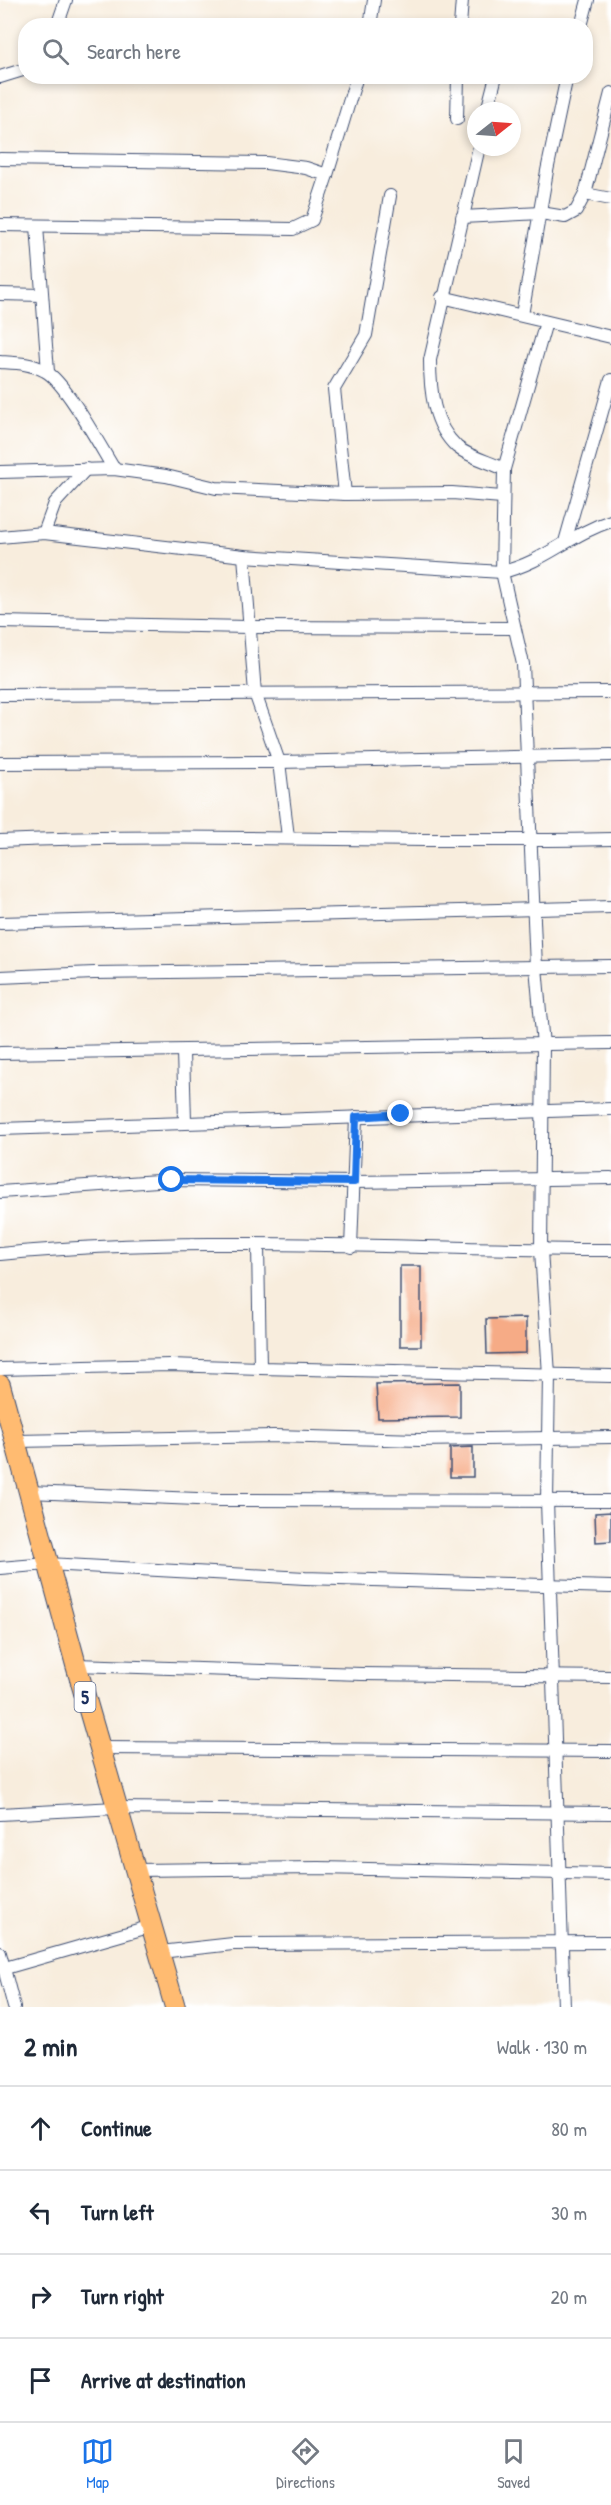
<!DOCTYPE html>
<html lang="en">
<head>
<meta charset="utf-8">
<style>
  :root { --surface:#fff; --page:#f2f2f3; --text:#1f2937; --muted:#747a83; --line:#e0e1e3; --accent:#1a73e8 }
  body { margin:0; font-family:"Patrick Hand",sans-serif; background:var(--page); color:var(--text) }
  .compass { position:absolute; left:467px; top:102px; width:54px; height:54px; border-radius:50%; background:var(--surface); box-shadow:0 3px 9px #0003; rotate:73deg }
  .stop { position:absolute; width:18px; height:18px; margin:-14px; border:4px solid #1a73e8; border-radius:50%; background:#fff }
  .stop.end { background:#1a73e8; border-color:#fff; box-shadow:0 2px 6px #0008 }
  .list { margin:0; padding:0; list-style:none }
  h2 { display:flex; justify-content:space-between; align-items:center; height:78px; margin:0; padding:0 24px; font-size:26px }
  h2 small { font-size:20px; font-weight:400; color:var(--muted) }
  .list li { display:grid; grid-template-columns:39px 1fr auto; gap:18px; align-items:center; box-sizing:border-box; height:84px; padding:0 24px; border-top:2px solid var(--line) }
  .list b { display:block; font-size:22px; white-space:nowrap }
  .list em { font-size:20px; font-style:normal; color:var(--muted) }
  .icon { flex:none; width:33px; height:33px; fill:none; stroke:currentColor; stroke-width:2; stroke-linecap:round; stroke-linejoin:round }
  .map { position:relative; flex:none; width:611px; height:2007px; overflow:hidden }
  .search { position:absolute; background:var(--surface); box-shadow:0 3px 9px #0003; left:18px; right:18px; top:18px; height:66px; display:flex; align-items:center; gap:15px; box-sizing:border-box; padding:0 21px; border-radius:24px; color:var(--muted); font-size:22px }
  .sheet { height:414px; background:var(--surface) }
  nav { display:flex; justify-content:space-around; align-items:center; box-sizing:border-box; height:84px; border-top:2px solid var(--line); background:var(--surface); font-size:16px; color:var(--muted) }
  nav a { display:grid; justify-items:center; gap:3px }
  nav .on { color:var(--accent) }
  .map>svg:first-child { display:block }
  .building { fill:#f6ab86 }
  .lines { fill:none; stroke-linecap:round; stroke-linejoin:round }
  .minor-casing { stroke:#3c4c71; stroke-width:14 }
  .trunk-casing { stroke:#3c4c71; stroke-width:22 }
  .minor { stroke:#fff; stroke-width:12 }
  .trunk { stroke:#ffbb71; stroke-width:20 }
  .route { stroke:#1a73e8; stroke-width:8 }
  .labels { text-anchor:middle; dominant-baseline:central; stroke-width:4.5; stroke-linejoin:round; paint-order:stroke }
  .shield { fill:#fff; stroke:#5f6d8e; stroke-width:1.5 }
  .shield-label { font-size:18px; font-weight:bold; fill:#1b2f5e }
</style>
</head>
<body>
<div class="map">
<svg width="611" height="2007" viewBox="0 0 611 2007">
  <rect width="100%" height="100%" fill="#fff"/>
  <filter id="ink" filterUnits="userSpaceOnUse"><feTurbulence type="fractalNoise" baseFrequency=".0167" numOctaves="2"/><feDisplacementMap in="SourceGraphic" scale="12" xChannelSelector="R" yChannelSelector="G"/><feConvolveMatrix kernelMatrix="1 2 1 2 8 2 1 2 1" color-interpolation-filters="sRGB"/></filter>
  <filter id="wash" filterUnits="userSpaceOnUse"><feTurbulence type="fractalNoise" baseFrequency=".008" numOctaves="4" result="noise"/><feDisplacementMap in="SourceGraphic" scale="24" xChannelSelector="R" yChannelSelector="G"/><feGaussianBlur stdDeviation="1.35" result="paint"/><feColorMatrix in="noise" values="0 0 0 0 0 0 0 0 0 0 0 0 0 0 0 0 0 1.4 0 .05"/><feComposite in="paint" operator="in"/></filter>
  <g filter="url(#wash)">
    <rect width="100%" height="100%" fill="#f8eddd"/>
    <g id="blocks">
      <g class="building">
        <rect x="400" y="1266" width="21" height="80"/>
        <path d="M526,1318v35l-39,1 -1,-35z"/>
        <path d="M460,1383v34l-82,1 -2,-34z"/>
        <path d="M473,1447v30h-23v-29z"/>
        <path d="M611,1512v29l-15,1 -1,-29z"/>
      </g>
    </g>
  </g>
  <g filter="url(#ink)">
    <use href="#blocks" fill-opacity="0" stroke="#3c4c71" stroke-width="1.5"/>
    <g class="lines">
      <g class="minor-casing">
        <g id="minor">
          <path d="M57,26l9,-26"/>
          <path d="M370,26l4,-26"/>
          <path d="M460,26l2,-26"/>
          <path d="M581,26l7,-26"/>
          <path d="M0,77l26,-8"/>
          <path d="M487,111l9,-35"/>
          <path d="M457,119l1,-43"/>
          <path d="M479,147l-49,213c0,30 3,65 27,87 12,10 33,15 47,22"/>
          <path d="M0,159l266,4 40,5 21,7 30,-99"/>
          <path d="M585,194l26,5"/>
          <path d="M462,217l79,-4 24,4 11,-6 9,-17 26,-101"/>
          <path d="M0,225l293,4 19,-9 15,-45"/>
          <path d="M37,226l11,146"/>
          <path d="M0,294l42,1"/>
          <path d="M442,297l169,40"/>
          <path d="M522,315l25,-144 20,-95"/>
          <path d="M546,322l-42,147 -2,103 21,92 13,303 7,78 -2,205 8,125 -2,126 17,506"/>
          <path d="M0,362c16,1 31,1 45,9 20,10 56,77 69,98"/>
          <path d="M0,472l114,-3 52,7 50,12 129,6 107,-1 50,4"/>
          <path d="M345,494l-11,-105 32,-54 24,-139"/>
          <path d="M44,533l11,-30 31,-34"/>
          <path d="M0,537l44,-4 200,23 258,16c43,-10 68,-38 109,-51"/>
          <path d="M565,542l46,-162"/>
          <path d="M244,556l11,137 24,69 9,75"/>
          <path d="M0,622l248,5 266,1"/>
          <path d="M0,695l611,-3"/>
          <path d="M0,763l279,-1 332,-7"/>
          <path d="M0,841c204,-9 407,3 611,-2"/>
          <path d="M0,923l611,-16"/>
          <path d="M0,977l94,-4 517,-7"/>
          <path d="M183,1052l2,69"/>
          <path d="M0,1053l611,-10"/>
          <path d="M0,1129l611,-20"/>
          <path d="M0,1192l172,-12 182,2 257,-4"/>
          <path d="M258,1245l2,123 351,8"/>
          <path d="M351,1247l5,-130"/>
          <path d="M0,1254c203,-20 407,-4 611,-4"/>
          <path d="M0,1369l170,-4 90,3"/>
          <path d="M17,1441l257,-5 145,4 192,-3"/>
          <path d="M29,1492l191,8 391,1"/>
          <path d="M0,1568l48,-4 257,14 306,9"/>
          <path d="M76,1665l286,9 249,3"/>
          <path d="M100,1748l511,3"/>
          <path d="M0,1814l116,-6 495,5"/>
          <path d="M136,1870l183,-2 292,6"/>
          <path d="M160,1952l73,-8 378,-2"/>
          <path d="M0,1953l14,54"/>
          <path d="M5,1968l147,-42"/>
        </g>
      </g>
      <g class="trunk-casing">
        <path id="trunk" d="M0,1385l76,280 99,342"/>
      </g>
      <use href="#minor" class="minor"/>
      <use href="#trunk" class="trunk"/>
    </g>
  </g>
  <g class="lines" filter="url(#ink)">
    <path class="route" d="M172,1180l182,2 2,-65 45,-3"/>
  </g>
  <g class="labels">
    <rect class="shield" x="74.5" y="1682" width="21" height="30" rx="4.5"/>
    <g class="shield-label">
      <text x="85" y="1697">5</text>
    </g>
  </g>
</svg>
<svg class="compass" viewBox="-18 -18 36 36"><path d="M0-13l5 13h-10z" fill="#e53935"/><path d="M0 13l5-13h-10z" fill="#747a83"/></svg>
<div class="stop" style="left:172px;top:1180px"></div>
<div class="stop end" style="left:401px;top:1114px"></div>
<div class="search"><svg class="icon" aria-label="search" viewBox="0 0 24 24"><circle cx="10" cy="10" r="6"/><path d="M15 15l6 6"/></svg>Search here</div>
</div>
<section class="sheet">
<h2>2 min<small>Walk · 130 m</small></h2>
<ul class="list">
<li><svg class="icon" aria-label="ahead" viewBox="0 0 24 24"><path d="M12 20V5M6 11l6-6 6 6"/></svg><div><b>Continue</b></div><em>80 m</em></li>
<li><svg class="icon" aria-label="left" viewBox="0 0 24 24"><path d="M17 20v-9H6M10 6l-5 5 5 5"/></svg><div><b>Turn left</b></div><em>30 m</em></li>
<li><svg class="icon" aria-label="right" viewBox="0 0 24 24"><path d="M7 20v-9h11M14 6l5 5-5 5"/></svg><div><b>Turn right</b></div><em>20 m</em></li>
<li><svg class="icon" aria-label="arrive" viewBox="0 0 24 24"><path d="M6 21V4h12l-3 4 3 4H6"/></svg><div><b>Arrive at destination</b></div></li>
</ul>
</section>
<nav>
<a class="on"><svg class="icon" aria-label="map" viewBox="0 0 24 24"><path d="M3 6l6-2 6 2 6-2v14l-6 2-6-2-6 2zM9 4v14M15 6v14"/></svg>Map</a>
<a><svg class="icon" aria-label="directions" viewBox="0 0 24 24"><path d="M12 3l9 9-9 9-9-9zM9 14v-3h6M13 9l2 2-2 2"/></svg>Directions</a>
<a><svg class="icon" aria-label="saved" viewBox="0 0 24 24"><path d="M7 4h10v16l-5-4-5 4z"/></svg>Saved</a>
</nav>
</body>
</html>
